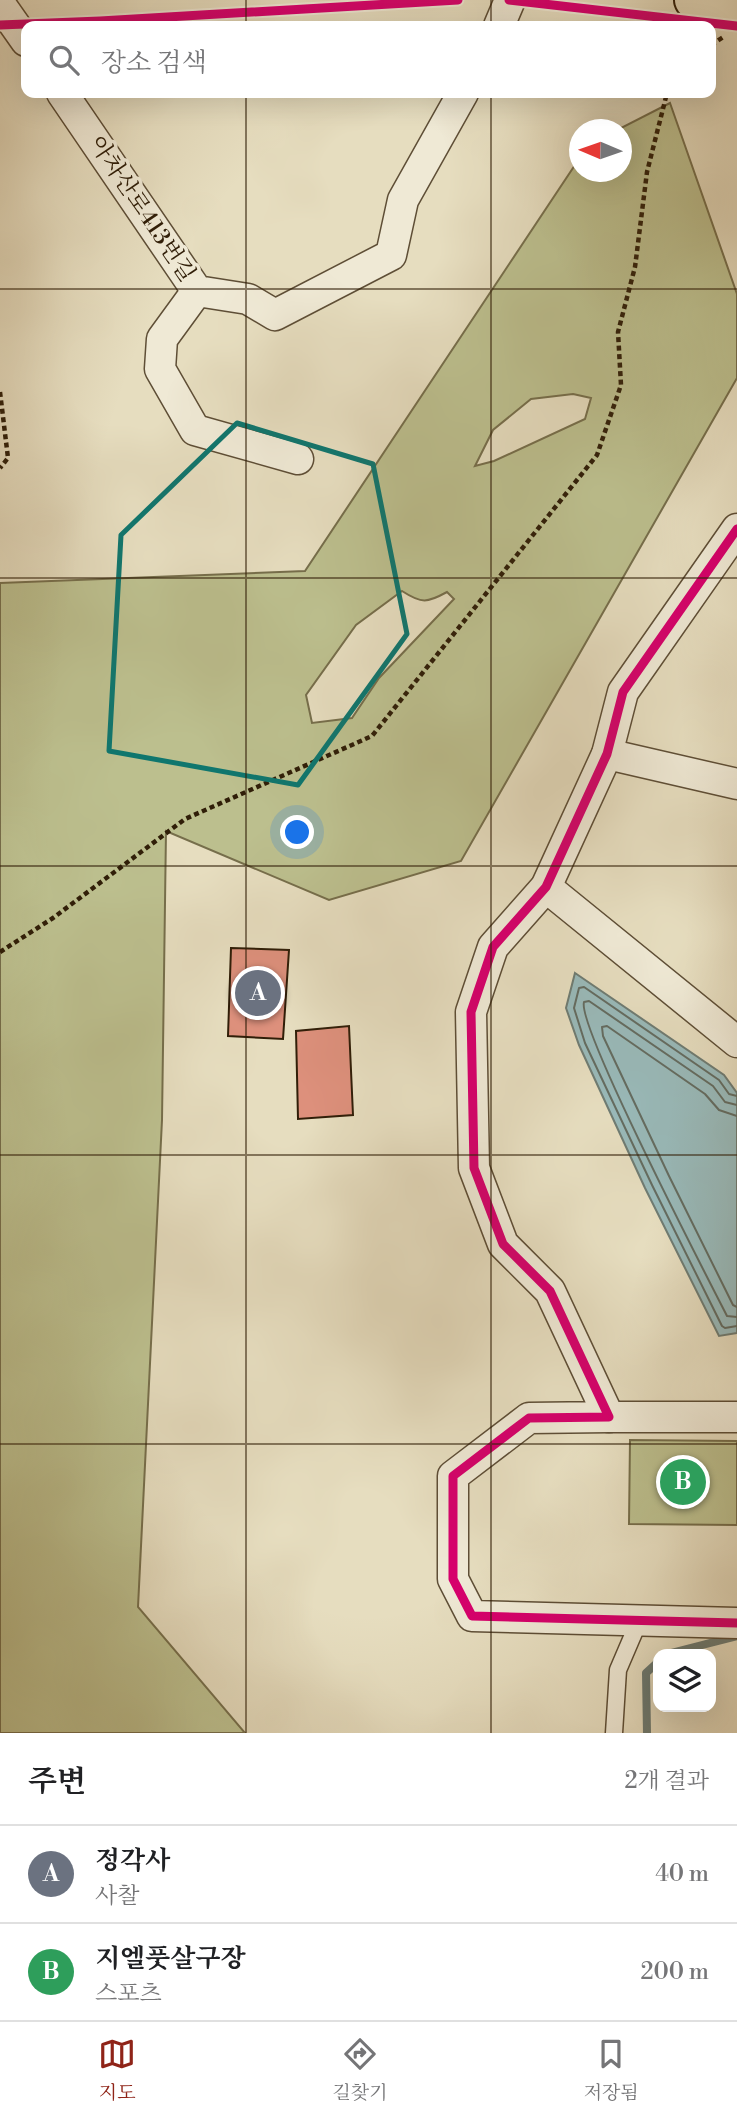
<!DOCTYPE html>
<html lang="ko">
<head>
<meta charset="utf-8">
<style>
  :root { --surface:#fff; --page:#f6f6f6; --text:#202124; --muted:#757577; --line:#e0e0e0; --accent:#8f2418 }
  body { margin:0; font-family:"Libre Bodoni","Noto Serif KR",serif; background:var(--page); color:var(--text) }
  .controls { position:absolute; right:21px; bottom:21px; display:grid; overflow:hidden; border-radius:14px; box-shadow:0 7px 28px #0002 }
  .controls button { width:63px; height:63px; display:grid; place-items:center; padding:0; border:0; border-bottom:2px solid var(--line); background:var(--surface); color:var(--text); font:35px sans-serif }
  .compass { position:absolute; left:569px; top:119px; width:63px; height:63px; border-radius:50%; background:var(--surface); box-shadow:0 7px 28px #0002; rotate:272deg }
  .you { position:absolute; left:298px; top:833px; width:24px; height:24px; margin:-18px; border:5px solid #fff; border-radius:50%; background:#1a73e8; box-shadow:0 0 0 10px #1a73e833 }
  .badge { display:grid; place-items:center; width:46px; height:46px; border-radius:50%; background:var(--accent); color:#fff; font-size:23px; font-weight:700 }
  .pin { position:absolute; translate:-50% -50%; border:4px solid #fff; box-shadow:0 2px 7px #0006 }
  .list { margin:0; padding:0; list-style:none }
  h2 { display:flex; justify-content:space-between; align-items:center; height:91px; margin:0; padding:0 28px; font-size:30px }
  h2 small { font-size:23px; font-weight:400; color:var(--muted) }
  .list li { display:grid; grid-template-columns:46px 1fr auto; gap:21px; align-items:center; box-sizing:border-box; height:98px; padding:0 28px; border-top:2px solid var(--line) }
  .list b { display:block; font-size:26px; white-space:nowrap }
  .list p { margin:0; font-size:23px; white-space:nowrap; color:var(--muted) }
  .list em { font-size:23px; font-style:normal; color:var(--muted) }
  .icon { flex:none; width:38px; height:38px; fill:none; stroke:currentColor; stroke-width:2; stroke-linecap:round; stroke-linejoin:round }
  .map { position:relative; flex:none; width:737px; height:1733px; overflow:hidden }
  .search { position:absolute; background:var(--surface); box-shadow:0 7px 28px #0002; left:21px; right:21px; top:21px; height:77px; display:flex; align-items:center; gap:18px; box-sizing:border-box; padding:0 24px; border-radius:14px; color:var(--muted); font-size:26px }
  .sheet { height:287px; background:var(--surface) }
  nav { display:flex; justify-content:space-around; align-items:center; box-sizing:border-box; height:98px; border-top:2px solid var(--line); background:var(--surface); font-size:19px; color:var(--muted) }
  nav a { display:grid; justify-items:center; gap:4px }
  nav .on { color:var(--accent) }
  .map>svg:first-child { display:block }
  .green { fill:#bcbf8e; stroke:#766e4b; stroke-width:2; fill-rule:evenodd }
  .water { fill:#99baba; stroke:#6f7c73; stroke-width:2 }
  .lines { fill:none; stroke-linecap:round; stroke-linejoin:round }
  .shore { stroke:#646c61; stroke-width:2 }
  .stream { stroke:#6f7c73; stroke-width:8 }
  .building { fill:#dd907c; stroke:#301e08; stroke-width:2 }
  .service-casing { stroke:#5e4e36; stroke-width:19 }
  .minor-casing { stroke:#5e4e36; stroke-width:33 }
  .primary-casing { stroke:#301e08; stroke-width:42 }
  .path { stroke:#301e08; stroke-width:4.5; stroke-dasharray:5 3.5; stroke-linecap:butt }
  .service { stroke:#efe9d5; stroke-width:16 }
  .minor { stroke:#efe9d5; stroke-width:30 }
  .primary { stroke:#e6ddbf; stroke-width:38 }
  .cycleway-casing { stroke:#efe9d5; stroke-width:13 }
  .cycleway { stroke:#d6006c; stroke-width:9 }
  .marked { fill:none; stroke:#0f766e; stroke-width:5; stroke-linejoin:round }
  .grid { fill:none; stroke:#301e08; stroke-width:2; stroke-opacity:0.55 }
  .labels { text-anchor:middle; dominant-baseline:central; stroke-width:7; stroke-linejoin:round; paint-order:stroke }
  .street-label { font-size:23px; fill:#301e08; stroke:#efe9d5 }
</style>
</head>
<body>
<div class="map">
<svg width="737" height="1733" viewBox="0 0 737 1733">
  <rect width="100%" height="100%" fill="#e6ddbf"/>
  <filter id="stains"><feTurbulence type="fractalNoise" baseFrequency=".00286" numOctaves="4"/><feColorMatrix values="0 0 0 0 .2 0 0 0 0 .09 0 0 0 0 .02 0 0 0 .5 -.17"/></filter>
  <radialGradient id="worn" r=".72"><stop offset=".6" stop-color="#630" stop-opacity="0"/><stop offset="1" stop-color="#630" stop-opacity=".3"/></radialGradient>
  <g class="green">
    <path d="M670,103l67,191v84l-276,483 -132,39 -163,-69 -4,289 -24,487 107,126h-245v-1150l305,-12 274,-412 1,13h42v-42l-3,-1zM573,394l18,4 -6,21 -91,42 -19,5 18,-36 38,-31zM402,591c20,13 25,12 45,1l7,7 -75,79 -27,40 -40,5 -6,-28 50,-70z"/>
    <path d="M630,1440l107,1v84l-108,-1z"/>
  </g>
  <path class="water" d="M575,973l149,102 13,18v240l-18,3 -74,-148 -66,-143 -13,-37z"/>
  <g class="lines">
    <g class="shore">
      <path d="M737,1096l-8,-2 -10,-14 -135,-93 -5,1 -5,20 11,35 67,142 70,141 3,2 12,-2"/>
      <path d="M737,1105l-12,-3 -12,-16 -124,-85 -5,1c-7,23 123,275 143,314l10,1"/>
      <path d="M737,1116l-18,-6 -14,-16 -98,-68 -5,1 1,9 66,140 64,129 4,2"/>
    </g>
    <g class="stream">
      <path d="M667,1654l70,-18"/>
      <path d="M647,1733l-1,-60 12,-11"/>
    </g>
  </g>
  <g class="building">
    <path d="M231,948l58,2 -6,89 -55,-3z"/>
    <path d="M349,1026l4,89 -55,4 -2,-88z"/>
  </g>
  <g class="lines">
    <g class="service-casing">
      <path id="service" d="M614,1733l4,-63 21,-49"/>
    </g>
    <g class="minor-casing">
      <g id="minor">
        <path d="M0,4l26,37"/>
        <path d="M499,26l11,-26"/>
        <path d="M62,93l135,198 51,8 27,16 116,-60 12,-55 60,-107"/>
        <path d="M197,291l-35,48 -2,30 35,61 103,29"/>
        <path d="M737,529l-114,163 -16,62 -61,133 -53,60 -22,65 3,156 29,76 47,47 59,126 -80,1 -76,58v103l19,37 265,7"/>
        <path d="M607,754l130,30"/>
        <path d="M546,887l191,155"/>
        <path d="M609,1417h128"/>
      </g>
    </g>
    <g class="primary-casing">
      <path id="primary" d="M694,0l43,6"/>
    </g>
    <g class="path">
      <path d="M711,45l14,-9"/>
      <path d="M0,392l8,66 -8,10"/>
      <path d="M0,952l53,-34 132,-99 187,-83 225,-281 24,-70 -3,-53 17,-65 12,-95 20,-79"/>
    </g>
    <use href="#service" class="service"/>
    <use href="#minor" class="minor"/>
    <use href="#primary" class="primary"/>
    <g class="cycleway-casing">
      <g id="cycleway">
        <path d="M509,0l228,26"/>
        <path d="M0,25l100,-4 358,-21"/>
        <path d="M737,529l-114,163 -16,62 -61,133 -53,60 -22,65 3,156 29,76 47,47 59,126 -80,1 -76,58v103l19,37 265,7"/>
      </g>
    </g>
    <use href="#cycleway" class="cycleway"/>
  </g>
  <path class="marked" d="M237,423l136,41 34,170 -109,151 -189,-34 12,-216z"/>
  <path class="grid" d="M246,0v26M491,0v26M246,93v1640M491,93v1640M0,289h737M0,578h737M0,866h737M0,1155h737M0,1444h737"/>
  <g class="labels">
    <g class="street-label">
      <text transform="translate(142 209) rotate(56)">아차산로413번길</text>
    </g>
  </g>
  <rect width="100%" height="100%" filter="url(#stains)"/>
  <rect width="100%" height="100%" fill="url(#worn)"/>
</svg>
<div class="controls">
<button><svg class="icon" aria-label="layers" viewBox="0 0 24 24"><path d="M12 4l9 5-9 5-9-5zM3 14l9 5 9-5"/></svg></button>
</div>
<svg class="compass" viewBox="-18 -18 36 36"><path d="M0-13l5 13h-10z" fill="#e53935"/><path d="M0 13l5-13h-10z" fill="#757577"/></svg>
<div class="you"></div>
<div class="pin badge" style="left:258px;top:993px;background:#6b7280">A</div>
<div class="pin badge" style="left:683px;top:1482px;background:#2e9e5b">B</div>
<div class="search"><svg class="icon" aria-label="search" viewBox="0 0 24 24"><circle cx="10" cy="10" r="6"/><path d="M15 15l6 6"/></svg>장소 검색</div>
</div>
<section class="sheet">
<h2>주변<small>2개 결과</small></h2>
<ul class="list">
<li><span class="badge" style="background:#6b7280">A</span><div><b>정각사</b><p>사찰</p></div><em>40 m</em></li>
<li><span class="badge" style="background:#2e9e5b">B</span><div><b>지엘풋살구장</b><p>스포츠</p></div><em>200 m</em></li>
</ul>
</section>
<nav>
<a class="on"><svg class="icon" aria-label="map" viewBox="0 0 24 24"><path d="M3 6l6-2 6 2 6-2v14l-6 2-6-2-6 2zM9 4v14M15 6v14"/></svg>지도</a>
<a><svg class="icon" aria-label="directions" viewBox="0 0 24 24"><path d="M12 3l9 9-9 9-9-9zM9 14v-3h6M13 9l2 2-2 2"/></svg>길찾기</a>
<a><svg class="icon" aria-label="saved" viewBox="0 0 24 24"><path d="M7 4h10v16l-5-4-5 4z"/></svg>저장됨</a>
</nav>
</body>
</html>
